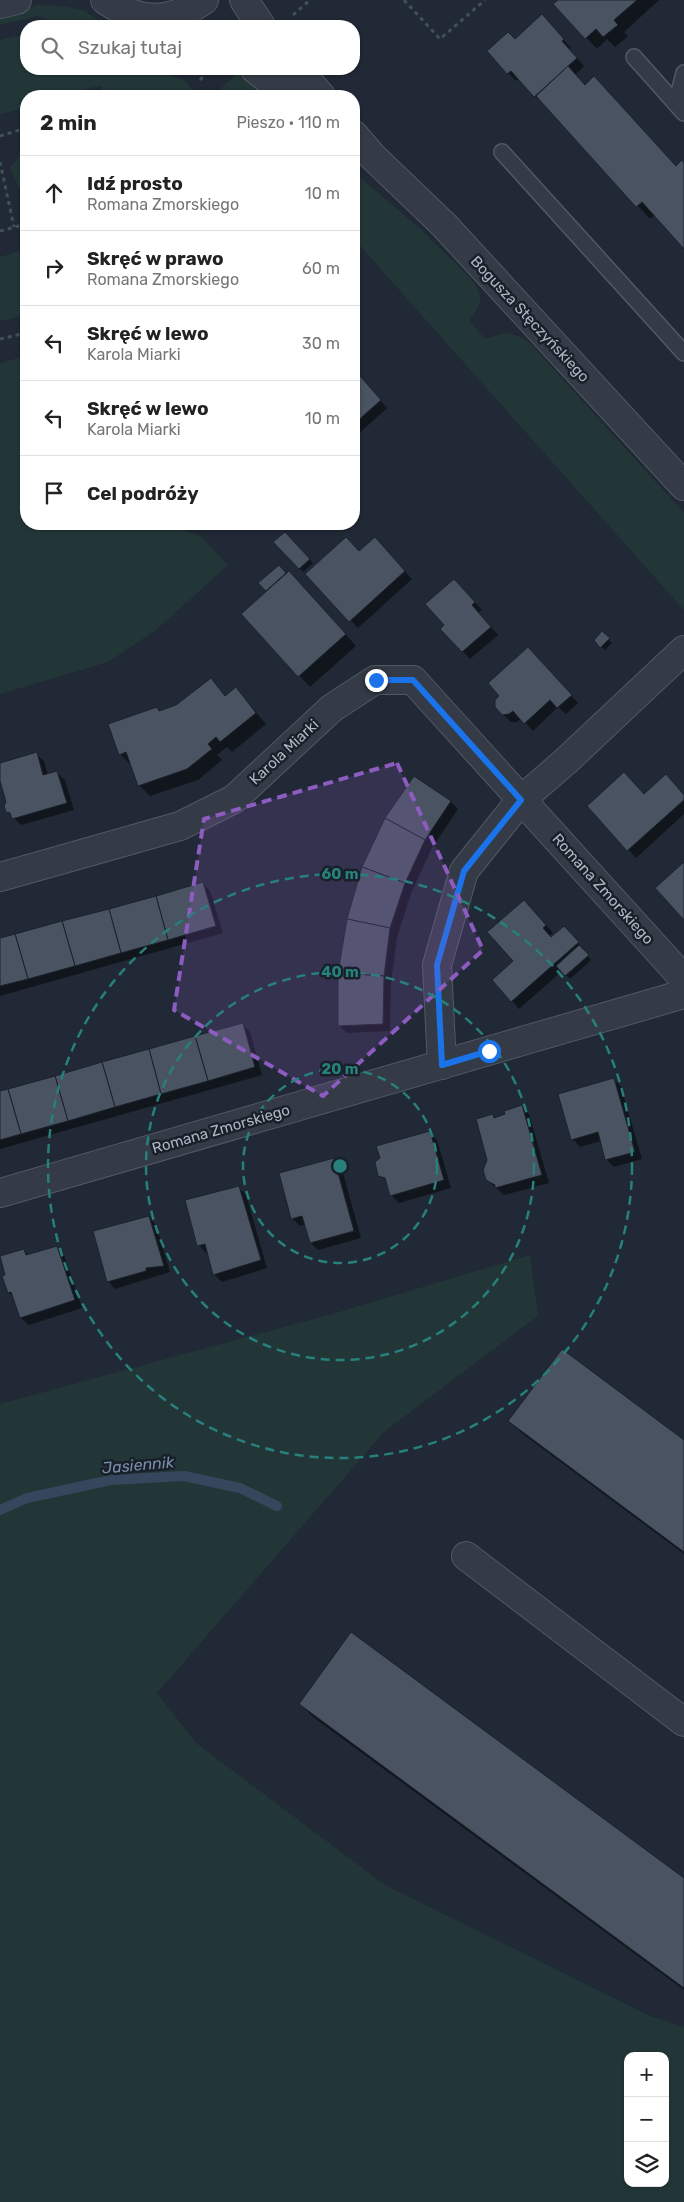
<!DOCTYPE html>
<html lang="pl">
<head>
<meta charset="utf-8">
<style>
  :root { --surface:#fff; --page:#f6f6f6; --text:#222; --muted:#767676; --line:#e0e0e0 }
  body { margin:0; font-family:Rubik,sans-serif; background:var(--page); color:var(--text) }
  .controls { position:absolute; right:15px; bottom:15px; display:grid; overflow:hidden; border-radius:10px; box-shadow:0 1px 4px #0004 }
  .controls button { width:45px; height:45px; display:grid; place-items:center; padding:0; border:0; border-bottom:1px solid var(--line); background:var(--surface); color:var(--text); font:25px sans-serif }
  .stop { position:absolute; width:15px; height:15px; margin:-11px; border:4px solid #1a73e8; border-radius:50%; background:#fff }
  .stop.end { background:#1a73e8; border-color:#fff; box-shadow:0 1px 5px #0008 }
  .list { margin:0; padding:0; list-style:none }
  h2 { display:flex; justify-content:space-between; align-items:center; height:65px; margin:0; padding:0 20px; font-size:21px }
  h2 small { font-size:16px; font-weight:400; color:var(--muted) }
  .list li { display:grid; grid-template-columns:32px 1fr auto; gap:15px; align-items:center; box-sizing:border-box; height:75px; padding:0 20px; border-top:1px solid var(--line) }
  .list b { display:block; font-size:19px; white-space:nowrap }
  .list p { margin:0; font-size:16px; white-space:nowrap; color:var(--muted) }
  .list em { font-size:16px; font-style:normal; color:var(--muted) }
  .icon { flex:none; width:28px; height:28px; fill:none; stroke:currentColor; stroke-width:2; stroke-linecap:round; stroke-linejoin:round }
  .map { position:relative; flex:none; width:684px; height:2202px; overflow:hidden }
  .search { position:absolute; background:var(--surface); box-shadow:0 1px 4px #0004; left:20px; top:20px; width:340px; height:55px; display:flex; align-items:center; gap:12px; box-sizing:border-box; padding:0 18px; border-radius:20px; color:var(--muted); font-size:19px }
  .panel { position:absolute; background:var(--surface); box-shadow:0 1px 4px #0004; left:20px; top:90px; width:340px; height:440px; border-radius:20px }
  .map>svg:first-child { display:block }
  .green { fill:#233637; fill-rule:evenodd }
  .shadow { fill:#0007 }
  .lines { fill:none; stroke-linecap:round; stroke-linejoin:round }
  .stream { stroke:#36475d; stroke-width:10 }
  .building { fill:#495361; stroke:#1b222c }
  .service-casing { stroke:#515964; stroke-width:18 }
  .minor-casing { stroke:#515964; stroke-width:30 }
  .tertiary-casing { stroke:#515964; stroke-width:30 }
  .path { stroke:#405154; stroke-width:3; stroke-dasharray:4 4; stroke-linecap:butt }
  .service { stroke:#343b46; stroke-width:15 }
  .minor { stroke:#343b46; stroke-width:28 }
  .tertiary { stroke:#343b46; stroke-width:28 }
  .route { stroke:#1a73e8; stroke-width:6 }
  .marked { fill:#8d5cc0; fill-opacity:0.2; stroke:#8d5cc0; stroke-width:4; stroke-dasharray:10 6; stroke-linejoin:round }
  .ring { fill:none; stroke:#27807b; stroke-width:2.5; stroke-dasharray:9 6 }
  .labels { text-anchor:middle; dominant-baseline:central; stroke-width:5; stroke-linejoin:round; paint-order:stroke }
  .street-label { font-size:15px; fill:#aeb6c3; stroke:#19202a }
  .water-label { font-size:16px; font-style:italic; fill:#778daa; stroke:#19202a }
  .centre { fill:#27807b; stroke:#19202a; stroke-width:2.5 }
  .ring-label { font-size:15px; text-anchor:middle; font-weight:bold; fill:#27807b; stroke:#19202a; stroke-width:5; stroke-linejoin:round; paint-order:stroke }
</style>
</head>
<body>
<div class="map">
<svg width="684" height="2202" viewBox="0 0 684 2202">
  <rect width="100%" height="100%" fill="#202935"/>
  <g class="green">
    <path d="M39,5l23,1 21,4 24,16h-40l-30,-10 -37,9v-10z"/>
    <path d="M26,34v35h124l34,11 13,16h-93l-3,-10 -50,10h-25v12l-26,6v-74z"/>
    <path d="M238,73l27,23h-38l-7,-7z"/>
    <path d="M26,152v37l-7,-1 -9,-20 10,-13z"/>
    <path d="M354,172l64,55 52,51c14,18 13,25 -1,42l16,19 22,-7 20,8 157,173v97l-330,-371z"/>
    <path d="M26,249v66l-26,6v-64z"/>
    <path d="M26,356v168h142l2,2 30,10 28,29 -72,65 -48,32 -108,32v-331z"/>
    <path d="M530,1255l8,61 -154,116 -227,261 39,50 189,142 265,131 34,11v175h-684v-798l332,-90zM628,2056h37v127h-37z"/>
  </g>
  <g class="shadow">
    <path d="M560,0h99l-35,32 4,4 -13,11 -8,-8 -10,10 -42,-45z"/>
    <path d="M549,23l22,25 -2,1 15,17 -9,9 101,93 8,-4v83l-29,-32 -5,4 -106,-116 -1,1 -8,-8 -16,-18 -3,3 -28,-30z"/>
    <path d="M354,370l33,38 -33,30z"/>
    <path d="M285,533l28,30 -10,9 -28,-30z"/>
    <path d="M382,546l30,33 -54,49 -51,-54 53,-21z"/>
    <path d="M278,567l8,8 14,8 56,63 -46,41 -67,-73 25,-23 -8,-8z"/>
    <path d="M461,588l21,22 -4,3 20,22 -28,24 -28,-30 4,-4z"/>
    <path d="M602,633l10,10 -7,7 -10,-10z"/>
    <path d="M535,656l43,47 -12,11 -8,-7 -25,24 -12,-13 -4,4h-6l-8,-8z"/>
    <path d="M210,680l16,17 10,-8 30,35 -34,28 -5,-5 -10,8 5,5 -24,20 -48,16 -11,-11 -8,-20 -11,-11 37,-45 3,3 16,-6z"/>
    <path d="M36,754l8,7 4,14 9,-2 8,7 9,30 -53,15 -14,-14 1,-8 -8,-26v-13z"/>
    <path d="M415,777l36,25 7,7 -26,39 -20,43 -15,46 -6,47 -1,47 -43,2 -8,-8z"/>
    <path d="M644,795l40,1v18l-48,44 -47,-52z"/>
    <path d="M203,883l7,8 13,42 -223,63v-56z"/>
    <path d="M531,909l22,24 -4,3 3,3 20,-4 19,25 -21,19 -8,-8 -43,38 -25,-29 21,-19z"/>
    <path d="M242,1024l8,8 12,43 -262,74v-56z"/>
    <path d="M614,1079l7,8 21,72 -28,8 -8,-8 -5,-18 -21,6 -7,-8z"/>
    <path d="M521,1107l8,7 20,69 -45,12 -17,-15 6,-65 3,3z"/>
    <path d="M429,1133l8,7 14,48 -52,15 -8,-8 -3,-12 -8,-8z"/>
    <path d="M333,1159l8,7 20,72 -43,12 -7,-7 -5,-19 -6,2 -8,-8z"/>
    <path d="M239,1188l7,7 21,73 -45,14 -8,-8 -5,-21h-3l-7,-8z"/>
    <path d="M149,1217l7,8 14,47 -55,17 -7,-8z"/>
    <path d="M57,1247l7,8 18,53 -53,17 -8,-7 -7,-20 -5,-5 -2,-17 17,-26 5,6z"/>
    <path d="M510,1421l174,21v112l-161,-120z"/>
    <path d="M300,1704l384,176v110l-371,-273z"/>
  </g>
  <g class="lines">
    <path class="stream" d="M0,1510l27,-12 84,-18 73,-4 56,12 37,18"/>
  </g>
  <g class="building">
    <path d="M558,0h79l-23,20 4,5 -15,12 -7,-8 -11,10 -32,-35z"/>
    <path d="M542,14l22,25 -2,2 15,17 -43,39 -23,-26 -4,3 -20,-23 21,-19 7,7z"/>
    <path d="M568,66l17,19 9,-9 82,90 6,-6 2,3v86l-42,-47 -6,5 -100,-111z"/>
    <path d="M354,369l27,31 -27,24z"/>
    <path d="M285,532l25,27 -11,10 -26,-27z"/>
    <path d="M346,537l13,14 16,-14 30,34 -56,51 -44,-48z"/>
    <path d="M279,565l7,8 -20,18 -8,-8z"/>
    <path d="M289,571l57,63 -48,43 -57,-63z"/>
    <path d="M454,579l21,23 -3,3 19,22 -29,25 -22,-23 4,-4 -19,-21z"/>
    <path d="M602,631l8,7 -10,10 -6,-8z"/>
    <path d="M528,647l44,48 -15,13 -7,-8 -26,24 -11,-13 -4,3 -7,1 -7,-8v-7l4,-4 -11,-13z"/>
    <path d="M211,678l14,18 11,-9 20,26 -36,29 -4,-5 -8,7 4,5 -25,20 -49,17 -12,-34 -7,3 -11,-31 49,-17 2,4 17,-6z"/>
    <path d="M37,752l6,23 14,-4 10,32 -55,16 -2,-6 -4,-1 -2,-6 2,-4 -6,-21v-18z"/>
    <path d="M624,772l20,22 22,-20 18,21v5l-57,51 -40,-45z"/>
    <path d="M414,776l37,25 -26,39 -40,-22z"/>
    <path d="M385,818l40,22 -20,43 -43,-16z"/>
    <path d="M684,862v58l-29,-32z"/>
    <path d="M362,867l43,16 -15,45 -43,-9z"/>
    <path d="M203,882l13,44 -48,14 -12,-44z"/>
    <path d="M156,896l12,44 -47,13 -12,-44z"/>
    <path d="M524,900l22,25 -3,3 8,9 13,-11 15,16 -68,60 -19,-22 21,-19 -26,-29z"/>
    <path d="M109,909l12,44 -46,13 -13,-45z"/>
    <path d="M347,919l43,9 -6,48 -46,-3z"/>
    <path d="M62,921l13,45 -47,13 -13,-45z"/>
    <path d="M15,934l13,45 -28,7v-48z"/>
    <path d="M579,945l10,10 -24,21 -9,-10z"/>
    <path d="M338,973l46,3 -1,48 -45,2z"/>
    <path d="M243,1023l12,44 -47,14 -13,-45z"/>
    <path d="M195,1036l13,45 -47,13 -12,-45z"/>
    <path d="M149,1049l12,45 -46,13 -13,-45z"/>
    <path d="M102,1062l13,45 -47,14 -13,-45z"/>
    <path d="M55,1076l13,45 -47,13 -13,-45z"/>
    <path d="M614,1078l21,74 -30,8 -7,-28 -27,8 -13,-46z"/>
    <path d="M8,1089l13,45 -21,6v-49z"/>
    <path d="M522,1105l20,70 -47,13v-3l-9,-5 -3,-10 4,-10 -11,-41 17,-5 1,4 11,-4 -1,-3z"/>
    <path d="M430,1131l14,49 -54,16 -5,-18 -7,-2 -3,-14 5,-4 -4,-12z"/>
    <path d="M334,1158l20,73 -44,12 -8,-27 -11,3 -12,-46z"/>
    <path d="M239,1186l22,74 -48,15 -8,-31 -8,2 -12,-46z"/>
    <path d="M149,1216l15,50 -18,2v3l-39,11 -14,-51z"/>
    <path d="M57,1246l18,54 -55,18 -9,-26 -3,1 -6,-17 3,-1 -5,-19 24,-7 2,6z"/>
    <path d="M562,1349l122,91v112l-176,-131z"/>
    <path d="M351,1632l333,246v110l-385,-284z"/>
  </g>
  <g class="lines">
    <g class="service-casing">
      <g id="service">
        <path d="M634,57l42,47"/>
        <path d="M684,73l-8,31 8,9"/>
        <path d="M502,152l182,201"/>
      </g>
    </g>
    <g class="minor-casing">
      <g id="minor">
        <path d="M0,877l180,-51 54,-27 98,-91 43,-28h38l271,299"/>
        <path d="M442,1065l-5,-100 27,-94 57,-71 45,-39 118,-111"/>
        <path d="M0,1193l684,-199"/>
        <path d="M466,1556l218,166"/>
      </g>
    </g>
    <g class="tertiary-casing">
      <g id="tertiary">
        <path d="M105,0c34,23 65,24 99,0"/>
        <path d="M244,0l17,26"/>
        <path d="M0,4l17,-4"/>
        <path d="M255,69l35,27"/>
        <path d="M297,69l24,27"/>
        <path d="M354,135l18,21 72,69 240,261"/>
      </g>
    </g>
    <g class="path">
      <path d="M404,0l36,39 45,-39"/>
      <path d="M293,15l17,-15"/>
      <path d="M200,80l10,-11"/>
      <path d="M0,136l26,-8"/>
      <path d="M0,162l14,65"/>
      <path d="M0,231l26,-7"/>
      <path d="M0,339l26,-6"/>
    </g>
    <use href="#service" class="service"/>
    <use href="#minor" class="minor"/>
    <use href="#tertiary" class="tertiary"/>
  </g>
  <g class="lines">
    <path class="route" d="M376,680h37l108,120 -57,71 -27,94 5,100 47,-14"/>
  </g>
  <path class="marked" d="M397,763l86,187 -160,146 -149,-86 30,-191z"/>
  <g class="ring">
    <circle cx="340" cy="1166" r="97"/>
    <circle cx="340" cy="1166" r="194"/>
    <circle cx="340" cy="1166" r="292"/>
  </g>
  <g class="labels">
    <g class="street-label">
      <text transform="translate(530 319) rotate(47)">Bogusza Stęczyńskiego</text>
      <text transform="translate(284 752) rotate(-43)">Karola Miarki</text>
      <text transform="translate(603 889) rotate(48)">Romana Zmorskiego</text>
      <text transform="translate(221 1129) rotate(-16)">Romana Zmorskiego</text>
    </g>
    <g class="water-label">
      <text transform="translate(138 1465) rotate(-5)">Jasiennik</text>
    </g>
  </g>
  <circle cx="340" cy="1166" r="8" class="centre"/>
  <g class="ring-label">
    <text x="340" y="879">60 m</text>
    <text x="340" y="977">40 m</text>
    <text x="340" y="1074">20 m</text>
  </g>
</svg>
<div class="controls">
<button>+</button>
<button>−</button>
<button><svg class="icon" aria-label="layers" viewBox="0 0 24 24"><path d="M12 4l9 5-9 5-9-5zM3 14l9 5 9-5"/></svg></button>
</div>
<div class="stop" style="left:489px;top:1051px"></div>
<div class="stop end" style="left:376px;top:680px"></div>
<div class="search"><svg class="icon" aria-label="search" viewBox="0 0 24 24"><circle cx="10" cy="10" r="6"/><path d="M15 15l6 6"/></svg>Szukaj tutaj</div>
<section class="panel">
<h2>2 min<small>Pieszo · 110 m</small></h2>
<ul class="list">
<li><svg class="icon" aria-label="ahead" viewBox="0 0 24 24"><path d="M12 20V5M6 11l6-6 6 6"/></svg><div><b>Idź prosto</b><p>Romana Zmorskiego</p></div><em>10 m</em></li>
<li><svg class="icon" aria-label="right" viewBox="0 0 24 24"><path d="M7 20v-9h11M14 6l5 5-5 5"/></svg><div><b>Skręć w prawo</b><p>Romana Zmorskiego</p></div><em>60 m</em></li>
<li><svg class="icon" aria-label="left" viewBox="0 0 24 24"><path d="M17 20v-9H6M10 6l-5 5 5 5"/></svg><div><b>Skręć w lewo</b><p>Karola Miarki</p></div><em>30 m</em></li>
<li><svg class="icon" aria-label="left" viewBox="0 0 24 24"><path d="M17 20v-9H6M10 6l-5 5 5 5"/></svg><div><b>Skręć w lewo</b><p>Karola Miarki</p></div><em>10 m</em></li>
<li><svg class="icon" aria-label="arrive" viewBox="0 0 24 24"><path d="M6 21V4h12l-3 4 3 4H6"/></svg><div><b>Cel podróży</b></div></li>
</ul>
</section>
</div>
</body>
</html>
